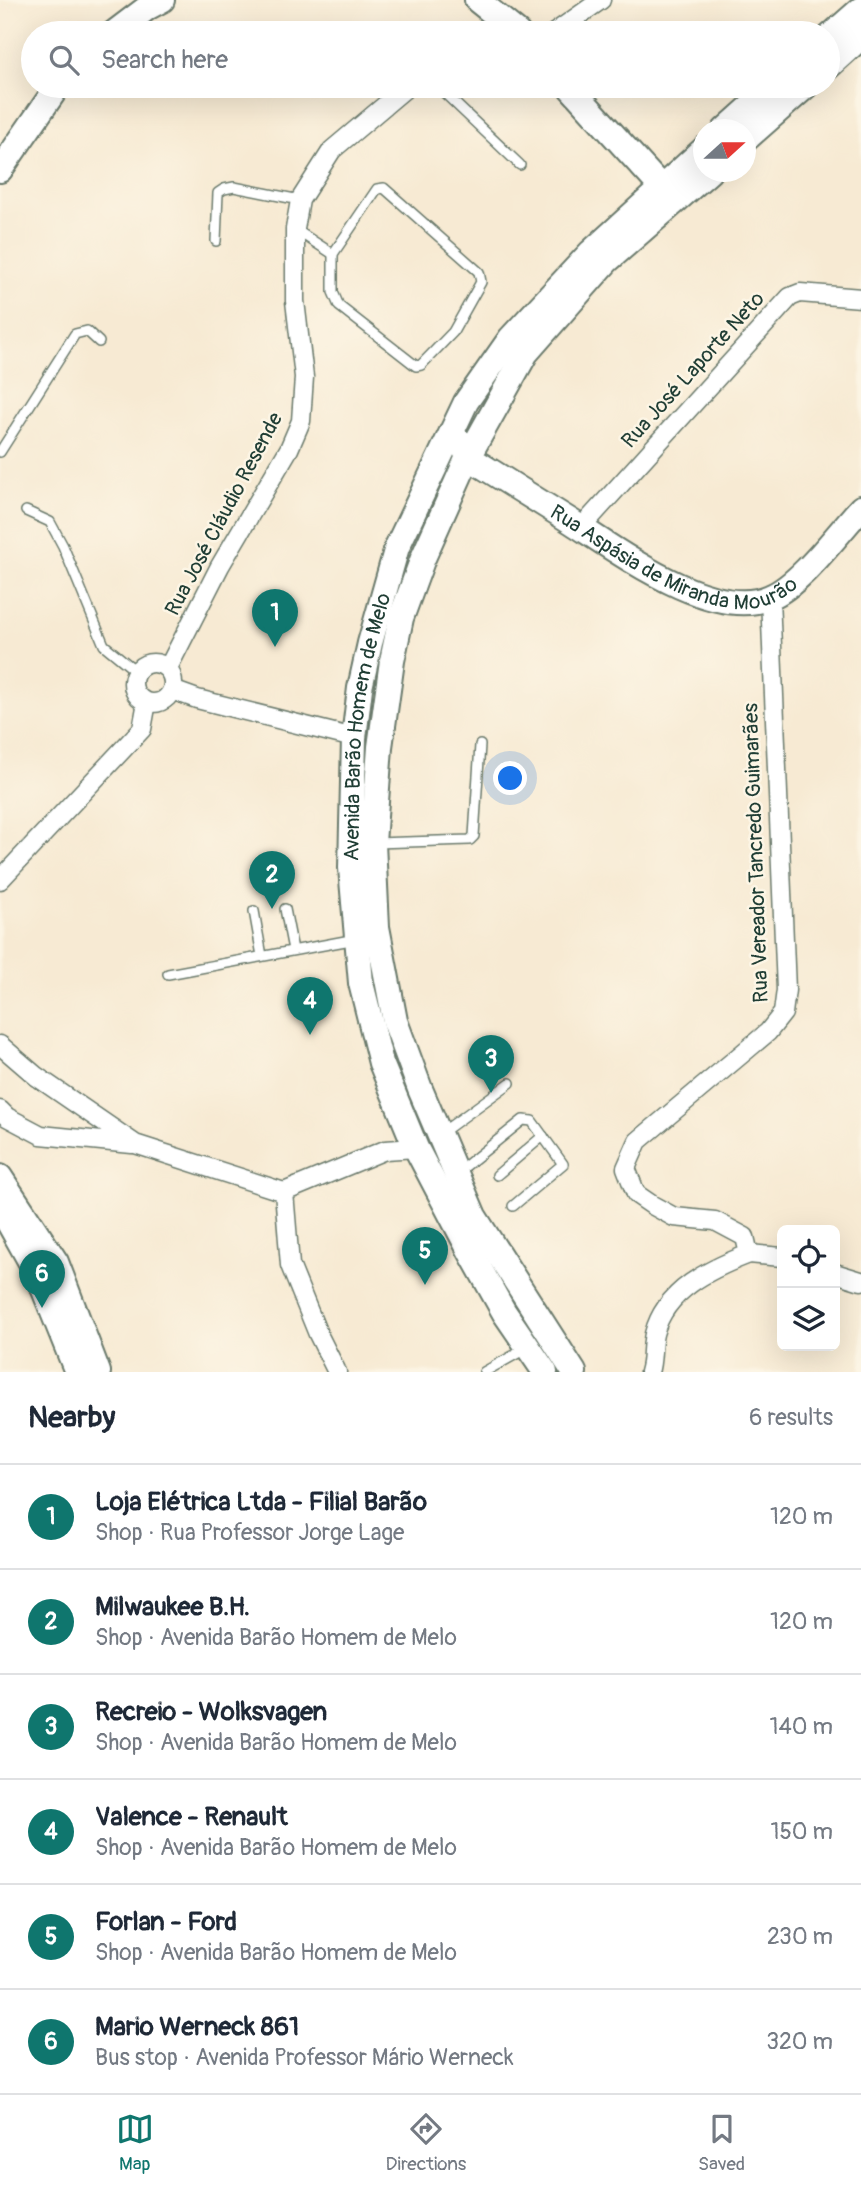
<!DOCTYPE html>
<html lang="en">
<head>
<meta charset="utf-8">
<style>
  :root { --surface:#fff; --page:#f6f6f7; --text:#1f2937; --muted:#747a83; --line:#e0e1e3; --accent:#0f766e }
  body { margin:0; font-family:Pangolin,sans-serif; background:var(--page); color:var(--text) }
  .controls { position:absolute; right:21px; bottom:21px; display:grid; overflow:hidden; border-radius:10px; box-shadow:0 7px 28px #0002 }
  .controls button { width:63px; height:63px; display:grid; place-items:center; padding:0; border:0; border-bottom:2px solid var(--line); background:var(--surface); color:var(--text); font:35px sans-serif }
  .compass { position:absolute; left:693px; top:119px; width:63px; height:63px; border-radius:50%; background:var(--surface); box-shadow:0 7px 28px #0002; rotate:69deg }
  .you { position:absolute; left:511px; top:779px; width:24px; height:24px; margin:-18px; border:5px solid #fff; border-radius:50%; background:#1a73e8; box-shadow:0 0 0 10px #1a73e833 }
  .badge { display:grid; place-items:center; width:46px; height:46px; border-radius:50%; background:var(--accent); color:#fff; font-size:23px; font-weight:700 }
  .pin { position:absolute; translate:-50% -58px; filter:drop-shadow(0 2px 4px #0008) }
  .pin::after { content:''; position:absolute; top:37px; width:24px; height:21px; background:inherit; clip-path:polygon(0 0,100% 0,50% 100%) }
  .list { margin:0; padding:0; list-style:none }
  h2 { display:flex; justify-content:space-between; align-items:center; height:91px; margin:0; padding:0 28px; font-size:30px }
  h2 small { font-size:23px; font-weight:400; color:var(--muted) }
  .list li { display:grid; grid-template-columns:46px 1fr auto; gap:21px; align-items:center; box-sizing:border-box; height:105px; padding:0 28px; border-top:2px solid var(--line) }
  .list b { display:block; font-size:26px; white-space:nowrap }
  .list p { margin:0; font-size:23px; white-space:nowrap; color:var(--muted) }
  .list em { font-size:23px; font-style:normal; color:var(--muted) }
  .icon { flex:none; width:38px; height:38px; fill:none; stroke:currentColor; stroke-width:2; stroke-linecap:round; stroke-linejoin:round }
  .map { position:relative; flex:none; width:861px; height:1372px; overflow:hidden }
  .search { position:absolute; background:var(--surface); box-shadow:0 7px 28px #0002; left:21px; right:21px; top:21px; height:77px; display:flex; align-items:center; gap:18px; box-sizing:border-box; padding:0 24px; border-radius:38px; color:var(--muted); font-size:26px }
  .sheet { height:721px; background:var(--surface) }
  nav { display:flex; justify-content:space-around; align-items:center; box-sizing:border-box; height:98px; border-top:2px solid var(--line); background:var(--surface); font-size:19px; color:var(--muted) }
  nav a { display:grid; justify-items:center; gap:4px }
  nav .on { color:var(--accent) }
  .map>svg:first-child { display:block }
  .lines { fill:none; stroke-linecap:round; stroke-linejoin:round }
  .lane-casing { stroke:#6b7a6c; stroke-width:12 }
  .street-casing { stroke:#6b7a6c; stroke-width:21 }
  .secondary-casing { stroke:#6b7a6c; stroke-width:28 }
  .lane { stroke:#fff; stroke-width:9 }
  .street { stroke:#fff; stroke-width:18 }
  .secondary { stroke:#fff; stroke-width:24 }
  .labels { text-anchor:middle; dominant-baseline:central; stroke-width:5; stroke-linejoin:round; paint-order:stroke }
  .street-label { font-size:21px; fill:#1f3d34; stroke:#fcf5e5 }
</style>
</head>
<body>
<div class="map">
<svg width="861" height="1372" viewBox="0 0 861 1372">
  <rect width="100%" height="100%" fill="#fcf5e5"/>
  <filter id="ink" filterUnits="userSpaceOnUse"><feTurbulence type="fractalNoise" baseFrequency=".0143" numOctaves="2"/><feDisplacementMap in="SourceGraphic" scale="14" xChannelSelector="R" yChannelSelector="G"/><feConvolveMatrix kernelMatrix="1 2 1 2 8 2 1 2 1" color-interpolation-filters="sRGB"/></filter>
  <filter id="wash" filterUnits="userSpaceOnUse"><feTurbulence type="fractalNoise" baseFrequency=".00686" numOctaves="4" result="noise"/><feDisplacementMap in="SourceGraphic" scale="28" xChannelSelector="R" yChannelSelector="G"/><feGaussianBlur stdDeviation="1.57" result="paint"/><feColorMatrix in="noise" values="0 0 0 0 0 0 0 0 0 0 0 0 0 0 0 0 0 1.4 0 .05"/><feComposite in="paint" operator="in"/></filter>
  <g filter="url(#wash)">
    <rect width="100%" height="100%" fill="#f7ead3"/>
  </g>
  <g filter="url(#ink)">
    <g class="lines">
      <g class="lane-casing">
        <g id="lane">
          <path d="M437,86l83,79"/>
          <path d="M384,188l95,84 2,10 -28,50 -32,33 -5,1 -77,-60 -6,-14v-38l44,-65z"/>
          <path d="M296,230l37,24"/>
          <path d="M216,241l2,-48 6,-4 10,-2 66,13"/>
          <path d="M0,452l75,-118 12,-3 12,11"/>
          <path d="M26,511l24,11 13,24 41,99 33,27"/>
          <path d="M375,843l95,-3 4,-4 6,-91"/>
          <path d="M285,909l8,41"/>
          <path d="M254,911l8,45"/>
          <path d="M168,974l188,-35"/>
          <path d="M440,1134l70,-51"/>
          <path d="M457,1173l66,-53 9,1 31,43 -50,42"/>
          <path d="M497,1175l46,-39"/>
          <path d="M484,1372l43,-24"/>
        </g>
      </g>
      <g class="street-casing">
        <g id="street">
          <path d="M554,33l47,-33"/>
          <path d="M581,528l209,-231 10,-4 61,5"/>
          <circle cx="153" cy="683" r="20"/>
          <path d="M168,668l52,-102 69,-117 12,-28 3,-44 -9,-76v-72l5,-29 32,-50 76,-64"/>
          <path d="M172,690l25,9 157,39"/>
          <path d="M0,880l142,-151 5,-27"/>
          <path d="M0,1045l36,31 99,68 149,48"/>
          <path d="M0,1110l7,7 34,18 91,9"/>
          <path d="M284,1192l6,73 28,69 19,38"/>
          <path d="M284,1192l101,-42 31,-2"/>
          <path d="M749,1254l33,3"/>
          <path d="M835,1273l26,8"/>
          <path d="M649,1372c4,-12 2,-25 5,-38 11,-44 56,-65 95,-80l-4,-17 -30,-16 -41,-4 -22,-12 -16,-11 -10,-26 12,-27 130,-109 15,-19 3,-23 -16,-393"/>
        </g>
      </g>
      <g class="secondary-casing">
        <g id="secondary">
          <path d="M477,0l41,33"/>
          <path d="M114,33l33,-25 15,-8"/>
          <path d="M828,38l33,-29"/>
          <path d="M828,67l33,-30"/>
          <path d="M569,86l101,111"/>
          <path d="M725,130l49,-44"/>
          <path d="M746,139l60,-53"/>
          <path d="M0,170l58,-84"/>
          <path id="s1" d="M461,442l7,15c35,22 69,43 104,65 47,30 141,100 198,75 30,-12 68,-64 91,-89"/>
          <path d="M0,1177l56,85 42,110"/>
          <path d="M0,1207l38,68 39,97"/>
          <path id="s2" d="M545,1372l-41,-60 -33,-59 -55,-105 -35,-85 -20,-80 -10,-115 3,-130 6,-50 10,-45 27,-96 69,-145 44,-63 81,-87 113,-103"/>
          <path d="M574,1372l-100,-156 -54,-127 -25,-68 -18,-94 -4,-84 7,-96 12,-86 9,-43 22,-60 45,-101 58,-104 81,-92 102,-89"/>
        </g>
      </g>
      <use href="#lane" class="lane"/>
      <use href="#street" class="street"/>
      <use href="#secondary" class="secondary"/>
    </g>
  </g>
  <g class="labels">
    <g class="street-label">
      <text transform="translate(693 370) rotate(-48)">Rua José Laporte Neto</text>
      <text transform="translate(224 514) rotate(-62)">Rua José Cláudio Resende</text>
      <text stroke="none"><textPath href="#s1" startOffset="252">Rua Aspásia de Miranda Mourão</textPath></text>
      <text stroke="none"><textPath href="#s2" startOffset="691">Avenida Barão Homem de Melo</textPath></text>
      <text transform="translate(756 853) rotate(-92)">Rua Vereador Tancredo Guimarães</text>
    </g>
  </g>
</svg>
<div class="controls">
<button><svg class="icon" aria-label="locate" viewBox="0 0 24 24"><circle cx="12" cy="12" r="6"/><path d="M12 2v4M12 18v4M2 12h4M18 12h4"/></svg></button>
<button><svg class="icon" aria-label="layers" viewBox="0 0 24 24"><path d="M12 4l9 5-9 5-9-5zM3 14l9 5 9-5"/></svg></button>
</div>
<svg class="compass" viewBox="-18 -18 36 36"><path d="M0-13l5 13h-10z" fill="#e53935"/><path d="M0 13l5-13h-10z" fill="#747a83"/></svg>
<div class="you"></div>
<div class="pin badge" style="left:275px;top:647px">1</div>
<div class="pin badge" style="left:272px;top:909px">2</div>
<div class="pin badge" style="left:491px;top:1093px">3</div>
<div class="pin badge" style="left:310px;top:1035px">4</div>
<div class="pin badge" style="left:425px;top:1285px">5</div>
<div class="pin badge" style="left:42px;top:1308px">6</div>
<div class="search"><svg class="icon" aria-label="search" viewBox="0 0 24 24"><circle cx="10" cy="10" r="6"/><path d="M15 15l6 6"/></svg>Search here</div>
</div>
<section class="sheet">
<h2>Nearby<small>6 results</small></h2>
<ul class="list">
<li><span class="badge">1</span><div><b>Loja Elétrica Ltda - Filial Barão</b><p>Shop · Rua Professor Jorge Lage</p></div><em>120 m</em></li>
<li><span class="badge">2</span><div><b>Milwaukee B.H.</b><p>Shop · Avenida Barão Homem de Melo</p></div><em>120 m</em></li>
<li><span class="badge">3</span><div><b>Recreio - Wolksvagen</b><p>Shop · Avenida Barão Homem de Melo</p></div><em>140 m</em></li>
<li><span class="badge">4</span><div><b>Valence - Renault</b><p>Shop · Avenida Barão Homem de Melo</p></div><em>150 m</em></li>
<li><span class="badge">5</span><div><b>Forlan - Ford</b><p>Shop · Avenida Barão Homem de Melo</p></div><em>230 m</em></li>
<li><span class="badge">6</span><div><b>Mario Werneck 861</b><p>Bus stop · Avenida Professor Mário Werneck</p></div><em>320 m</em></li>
</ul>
</section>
<nav>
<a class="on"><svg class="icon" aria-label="map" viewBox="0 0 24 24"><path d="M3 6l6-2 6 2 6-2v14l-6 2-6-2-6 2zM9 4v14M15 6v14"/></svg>Map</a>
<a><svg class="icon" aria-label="directions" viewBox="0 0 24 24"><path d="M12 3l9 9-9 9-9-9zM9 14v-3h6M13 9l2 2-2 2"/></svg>Directions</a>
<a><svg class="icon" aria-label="saved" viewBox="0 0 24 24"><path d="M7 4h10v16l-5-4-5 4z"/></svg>Saved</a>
</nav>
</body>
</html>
